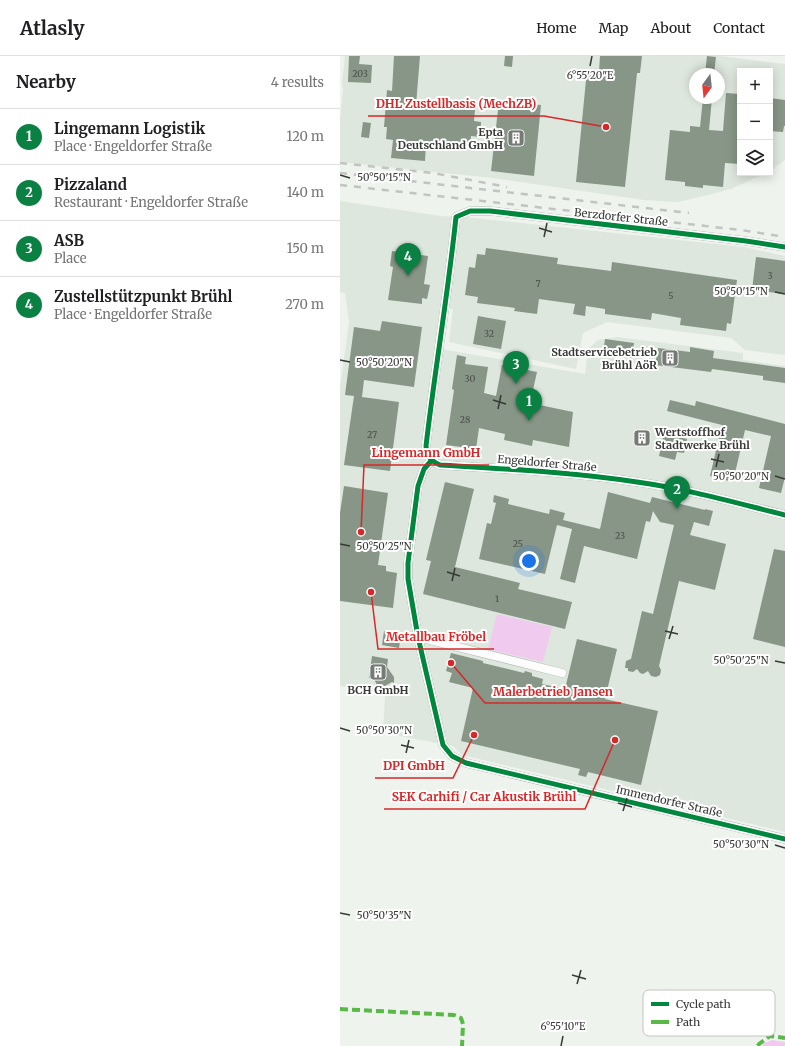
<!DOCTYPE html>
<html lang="en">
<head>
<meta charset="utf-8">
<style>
  :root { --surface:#fff; --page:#f2f2f2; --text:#202124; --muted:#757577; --line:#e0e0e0; --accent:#0b8043 }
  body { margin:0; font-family:Merriweather,serif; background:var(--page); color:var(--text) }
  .controls { position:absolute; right:12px; top:12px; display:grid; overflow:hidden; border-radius:0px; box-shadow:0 2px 10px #0003 }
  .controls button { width:36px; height:36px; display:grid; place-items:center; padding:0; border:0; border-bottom:1px solid var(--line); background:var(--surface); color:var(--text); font:20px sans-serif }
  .compass { position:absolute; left:349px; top:12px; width:36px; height:36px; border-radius:50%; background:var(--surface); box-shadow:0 2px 10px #0003; rotate:195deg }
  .you { position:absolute; left:189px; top:505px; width:14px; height:14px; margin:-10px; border:3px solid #fff; border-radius:50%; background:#1a73e8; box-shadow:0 0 0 6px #1a73e833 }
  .badge { display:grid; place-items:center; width:26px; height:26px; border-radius:50%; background:var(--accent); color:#fff; font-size:13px; font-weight:700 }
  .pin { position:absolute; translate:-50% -33px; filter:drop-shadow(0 1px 2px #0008) }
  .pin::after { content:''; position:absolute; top:21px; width:14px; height:12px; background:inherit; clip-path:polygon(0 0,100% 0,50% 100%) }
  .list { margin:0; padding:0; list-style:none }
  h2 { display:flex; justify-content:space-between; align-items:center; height:52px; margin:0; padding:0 16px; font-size:17px }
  h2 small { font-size:13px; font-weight:400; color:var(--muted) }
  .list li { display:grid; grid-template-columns:26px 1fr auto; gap:12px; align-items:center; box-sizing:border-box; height:56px; padding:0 16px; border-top:1px solid var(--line) }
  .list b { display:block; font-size:15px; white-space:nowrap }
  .list p { margin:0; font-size:13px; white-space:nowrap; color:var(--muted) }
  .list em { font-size:13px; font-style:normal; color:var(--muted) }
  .icon { flex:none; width:22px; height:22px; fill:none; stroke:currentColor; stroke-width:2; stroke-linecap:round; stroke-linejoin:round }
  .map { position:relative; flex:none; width:445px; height:990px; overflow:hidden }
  header { display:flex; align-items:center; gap:24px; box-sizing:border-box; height:56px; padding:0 20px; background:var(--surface); border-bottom:1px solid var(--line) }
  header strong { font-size:19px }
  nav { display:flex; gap:22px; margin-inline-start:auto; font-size:14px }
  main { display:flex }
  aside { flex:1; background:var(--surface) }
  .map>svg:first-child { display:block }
  .built { fill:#dee7dd; fill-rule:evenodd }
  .green { fill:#f0cbef }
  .building { fill:#879687 }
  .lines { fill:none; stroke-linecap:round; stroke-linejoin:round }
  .street-casing { stroke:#b6bab6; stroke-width:9 }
  .street { stroke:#fcfdfc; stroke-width:8 }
  .rail { stroke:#c2c3c2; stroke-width:2.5; stroke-dasharray:7 7; stroke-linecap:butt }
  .quiet { stroke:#58b947; stroke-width:4; stroke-dasharray:8 4; stroke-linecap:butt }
  .cycleway-casing { stroke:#fff; stroke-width:8 }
  .cycleway { stroke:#00873e; stroke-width:5 }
  .ticks { fill:none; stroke:#363936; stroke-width:1.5 }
  .labels { text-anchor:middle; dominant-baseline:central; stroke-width:4; stroke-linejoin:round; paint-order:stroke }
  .number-label { font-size:9px; fill:#4a504a }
  .poi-label { font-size:11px; font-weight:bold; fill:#363936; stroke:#fff; text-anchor:end }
  .street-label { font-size:11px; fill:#363936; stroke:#fff }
  .key { fill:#fff; stroke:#c3c4c3; stroke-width:1 }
  .key-label { font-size:11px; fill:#363936 }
  .ticks-label { font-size:10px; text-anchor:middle; fill:#363936; stroke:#fff; stroke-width:4; stroke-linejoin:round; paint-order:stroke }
  .leader { fill:none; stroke:#d62828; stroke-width:1.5 }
  .callout-dot { fill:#d62828; stroke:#fff; stroke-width:1.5 }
  .callout-label { font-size:12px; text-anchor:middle; font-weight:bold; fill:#d62828; stroke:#fff; stroke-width:4; stroke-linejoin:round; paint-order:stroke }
</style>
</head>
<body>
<header>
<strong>Atlasly</strong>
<nav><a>Home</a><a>Map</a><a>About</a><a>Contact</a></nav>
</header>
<main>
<aside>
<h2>Nearby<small>4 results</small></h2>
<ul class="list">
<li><span class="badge">1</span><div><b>Lingemann Logistik</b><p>Place · Engeldorfer Straße</p></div><em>120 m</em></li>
<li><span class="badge">2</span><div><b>Pizzaland</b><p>Restaurant · Engeldorfer Straße</p></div><em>140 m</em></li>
<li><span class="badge">3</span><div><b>ASB</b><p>Place</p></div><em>150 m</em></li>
<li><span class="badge">4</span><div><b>Zustellstützpunkt Brühl</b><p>Place · Engeldorfer Straße</p></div><em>270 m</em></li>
</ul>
</aside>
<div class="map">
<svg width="445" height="990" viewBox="0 0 445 990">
  <rect width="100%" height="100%" fill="#eef3ee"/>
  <g class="built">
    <path d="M5,0h375l65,8v96l-15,11v-100h-30v102h26l-35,16 -27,7 -26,6 -34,-2 -152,-22 -152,-16v-43l3,-29 -1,-8zM355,18h24v24h-24z"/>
    <path d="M0,145l101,15 34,2 269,29 41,9v99l-40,-5 -14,-12 -124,-16 -24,11 -7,36 -127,-27 4,-33 -13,-2 -5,41 150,26 3,-25 10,-9 19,-3 126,16v7l42,6v466l-323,-77 -9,-9 -70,-13 2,-38 -45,-9v-298l9,-66 -4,-29 -5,-1z"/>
  </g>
  <g class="green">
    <path d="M157,558l55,13 -9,35 -55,-13z"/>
    <path d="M432,984l13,2v4h-23l2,-3z"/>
  </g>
  <g class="building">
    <path d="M9,0h11l-1,8 13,1 -1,18 -23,-1z"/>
    <path d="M54,0h26l-4,49 59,5 -1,11 7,1 -1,15 -9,-1 -1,11 -44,-3 -1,17 -34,-3 2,-18 -7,-1 1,-12h-3l3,-37 5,1z"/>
    <path d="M165,0h8l-1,11 -8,-1z"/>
    <path d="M260,0h42l-2,17h-3l-12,114 -49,-5 11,-112 12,1z"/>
    <path d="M367,0l9,1 -2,17h-9z"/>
    <path d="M386,37l14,1v70l-15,-1 -2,24 -20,-2v3l-18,-2v-4l-20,-2 5,-50 20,2v-6l10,1 3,-29h9l-3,32 14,1z"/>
    <path d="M430,42l15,2v26h-1l-1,6 -13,-1z"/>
    <path d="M159,45l42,4 -7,71 -43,-5z"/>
    <path d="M23,66l8,1 -2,15 -8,-1z"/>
    <path d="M146,192l72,10 -1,6 54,7 1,-9 125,18 -6,44 -4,-1 -1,8 -46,-6 1,-7 -29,-5 -1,7 -46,-6v-5l-19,-3 -1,10 -12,-2 2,-10 -36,-5 -2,15 -23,-3 1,-3 -38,-5 1,-6 -13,-2 4,-28 6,1 2,-14 8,1z"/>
    <path d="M52,195l36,5 -4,28 6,1 -3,14 -5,-1v6l-34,-4 5,-33 -3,-1z"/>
    <path d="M416,201l29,4v33l-33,-4z"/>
    <path d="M138,260l28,5 -5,28 -28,-5z"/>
    <path d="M42,265l40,6 -8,60 -50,-7 -2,17 37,5 -9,69 -46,-6 10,-69 -9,-1 9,-68 26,4z"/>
    <path d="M265,283l29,4 -2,15 -29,-4z"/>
    <path d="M350,291l24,4 -1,7 72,10v15l-22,-3v-4l-51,-7 -1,3 -56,-7 3,-17 32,4z"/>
    <path d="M117,299l9,2 -1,7 23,3 -4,26 12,3 6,-31 35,7 -7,31 43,9 -4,35 -36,-7 -1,6 -28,-6 1,-6 -26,-6 -3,21 -30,-4 8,-55 -2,-1z"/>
    <path d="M330,344l25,6 1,-5 89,23v53l-4,16 -22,-5 12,-52 -26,-6 -12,52 -23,-6 12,-51 -55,-14z"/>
    <path d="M324,377l23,6 -3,14 -7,-1 -2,8 -16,-4z"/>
    <path d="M105,426l29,7 -19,78 65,16 -2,6 54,13 -7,27 -142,-35 8,-33 -5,-1z"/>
    <path d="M4,430l44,7 -10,72 8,1v5l11,2 -4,35 -53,-7v-88z"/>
    <path d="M268,436l42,11 2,-6 53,13v-1l8,2 -4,15 -15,-4 -4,13 36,9 -11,46 -36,-9 -20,85 2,4 -1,5 -4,2 -5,-1 -3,-5 -5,3 -3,-1 -3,-4 -4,3 -5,-1v-3h-3l1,-7 5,-2 11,-48 11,3 21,-89 -14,-3 -7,-11 -3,11 -4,-1 -9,38 -53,-13 -9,37 -15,-4 12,-50 -15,-4 -12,49 -66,-15 8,-36 4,1 5,-21 -3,-1 1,-7 15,4 -1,5 41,10 1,-5 15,4 -2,7 37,9z"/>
    <path d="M434,493l11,2v96l-32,-8z"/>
    <path d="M44,575l17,3 -2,14 -17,-3z"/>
    <path d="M237,583l40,10 -12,50 53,12 -17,74 -53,-13 -2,5 -8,-2 2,-6 -119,-28 12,-53 -24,-6 3,-9 -6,-2 5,-18 32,8v2l41,10 1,-2 7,2v3l11,3 -1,5 23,5z"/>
    <path d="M32,600l16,3 -1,8 7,10v6l-2,-1 -9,5 -6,-2 -3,-6 -5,-1z"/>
  </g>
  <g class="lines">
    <g class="street-casing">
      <g id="street">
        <path d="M445,191l-39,-6 -256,-30h-20l-14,6c-8,77 -21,152 -30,229 1,11 5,15 14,19 66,4 132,7 197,17 50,7 99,21 148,33"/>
        <path d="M91,405l-7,8 -6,17 -10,77v16l10,58 25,108 9,11 14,7 319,76"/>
        <path d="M78,581l144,36"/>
      </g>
    </g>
    <use href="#street" class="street"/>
    <g class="rail">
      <path d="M0,107l93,10 74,14"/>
      <path d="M0,117l349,40"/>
      <path d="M0,129l401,45 44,7"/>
    </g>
    <g class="quiet">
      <path d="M0,953l114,6 7,3 2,6 -1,22"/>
      <path d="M418,990l1,-2 11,-8 15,2"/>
    </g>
    <g class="cycleway-casing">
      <g id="cycleway">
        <path d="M445,191l-39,-6 -256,-30h-20l-14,6c-8,77 -21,152 -30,229 1,11 5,15 14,19 66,4 132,7 197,17 50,7 99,21 148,33"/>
        <path d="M91,405l-7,8 -6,17 -10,77v16l10,58 25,108 9,11 14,7 319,76"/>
      </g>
    </g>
    <use href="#cycleway" class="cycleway"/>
  </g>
  <path class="ticks" d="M250,10l2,-10M0,119l10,3M199,172l13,4M204,181l3,-14M435,236l10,2M0,304l10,2M153,344l13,4M158,353l3,-14M371,403l13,3M376,411l3,-13M435,420l10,3M0,488l10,2M107,516l13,4M112,525l3,-13M325,575l13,3M329,583l4,-13M435,605l10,2M0,672l10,3M61,689l13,3M66,697l3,-13M278,747l14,4M283,755l4,-13M435,789l10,3M0,857l10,2M232,919l14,4M237,928l4,-14M221,990l2,-10"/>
  <defs>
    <g id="building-square" transform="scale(0.9)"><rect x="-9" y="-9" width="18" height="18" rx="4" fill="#767a76" stroke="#fff"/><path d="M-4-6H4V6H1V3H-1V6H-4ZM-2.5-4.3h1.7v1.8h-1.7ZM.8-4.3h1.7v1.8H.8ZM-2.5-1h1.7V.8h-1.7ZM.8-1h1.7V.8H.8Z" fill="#fff"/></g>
  </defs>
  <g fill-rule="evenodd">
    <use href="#building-square" x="176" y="82"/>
    <use href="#building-square" x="330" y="302"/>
    <use href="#building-square" x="302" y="382"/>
    <use href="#building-square" x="38" y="616"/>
  </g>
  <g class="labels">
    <g class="number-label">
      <text x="20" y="17">203</text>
      <text x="430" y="219">3</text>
      <text x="198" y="227">7</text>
      <text x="331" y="239">5</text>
      <text x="149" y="277">32</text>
      <text x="130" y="322">30</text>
      <text x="125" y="363">28</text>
      <text x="32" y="378">27</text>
      <text x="280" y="479">23</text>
      <text x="178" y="487">25</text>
      <text x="157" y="542">1</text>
    </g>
    <g class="poi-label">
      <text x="163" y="76">Epta<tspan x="163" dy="13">Deutschland GmbH</tspan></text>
      <text x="317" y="296">Stadtservicebetrieb<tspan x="317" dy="13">Brühl AöR</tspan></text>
      <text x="315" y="376" text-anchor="start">Wertstoffhof<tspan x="315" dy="13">Stadtwerke Brühl</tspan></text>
      <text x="38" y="634" text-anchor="middle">BCH GmbH</text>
    </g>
    <g class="street-label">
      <text transform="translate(281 161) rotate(6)">Berzdorfer Straße</text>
      <text transform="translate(207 407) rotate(5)">Engeldorfer Straße</text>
      <text transform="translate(329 745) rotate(13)">Immendorfer Straße</text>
    </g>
  </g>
  <rect x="303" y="934" width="132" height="46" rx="6" class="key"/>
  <rect x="311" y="946" width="18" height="4" fill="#00873e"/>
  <rect x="311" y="964" width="18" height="4" fill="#58b947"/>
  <g class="key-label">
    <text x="336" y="952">Cycle path</text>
    <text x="336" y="970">Path</text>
  </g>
  <g class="ticks-label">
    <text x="250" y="23">6°55'20"E</text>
    <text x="44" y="125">50°50'15"N</text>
    <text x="401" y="239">50°50'15"N</text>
    <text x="44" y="310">50°50'20"N</text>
    <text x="401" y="424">50°50'20"N</text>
    <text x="44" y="494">50°50'25"N</text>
    <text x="401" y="608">50°50'25"N</text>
    <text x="44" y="678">50°50'30"N</text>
    <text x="401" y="792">50°50'30"N</text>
    <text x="44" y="863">50°50'35"N</text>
    <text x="223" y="974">6°55'10"E</text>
  </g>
  <path class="leader" d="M266 71L204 60H28M21 476L24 409H149M31 536L38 593H154M111 607L145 647H281M134 679L113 722H35M275 684L245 753H44"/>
  <g class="callout-dot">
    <circle cx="266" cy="71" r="4"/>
    <circle cx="21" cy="476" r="4"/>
    <circle cx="31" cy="536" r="4"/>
    <circle cx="111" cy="607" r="4"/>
    <circle cx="134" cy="679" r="4"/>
    <circle cx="275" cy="684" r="4"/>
  </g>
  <g class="callout-label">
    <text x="116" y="52">DHL Zustellbasis (MechZB)</text>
    <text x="86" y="401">Lingemann GmbH</text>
    <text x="96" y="585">Metallbau Fröbel</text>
    <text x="213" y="640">Malerbetrieb Jansen</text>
    <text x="74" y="714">DPI GmbH</text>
    <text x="144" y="745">SEK Carhifi / Car Akustik Brühl</text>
  </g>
</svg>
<div class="controls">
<button>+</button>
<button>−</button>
<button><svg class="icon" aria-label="layers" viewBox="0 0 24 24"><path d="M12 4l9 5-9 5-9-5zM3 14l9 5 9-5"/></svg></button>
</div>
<svg class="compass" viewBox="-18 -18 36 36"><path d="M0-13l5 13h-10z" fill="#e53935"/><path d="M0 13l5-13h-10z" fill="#757577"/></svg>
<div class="you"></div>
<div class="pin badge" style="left:189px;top:365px">1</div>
<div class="pin badge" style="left:337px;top:453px">2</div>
<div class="pin badge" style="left:176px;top:328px">3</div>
<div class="pin badge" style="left:68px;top:220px">4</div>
</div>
</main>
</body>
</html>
